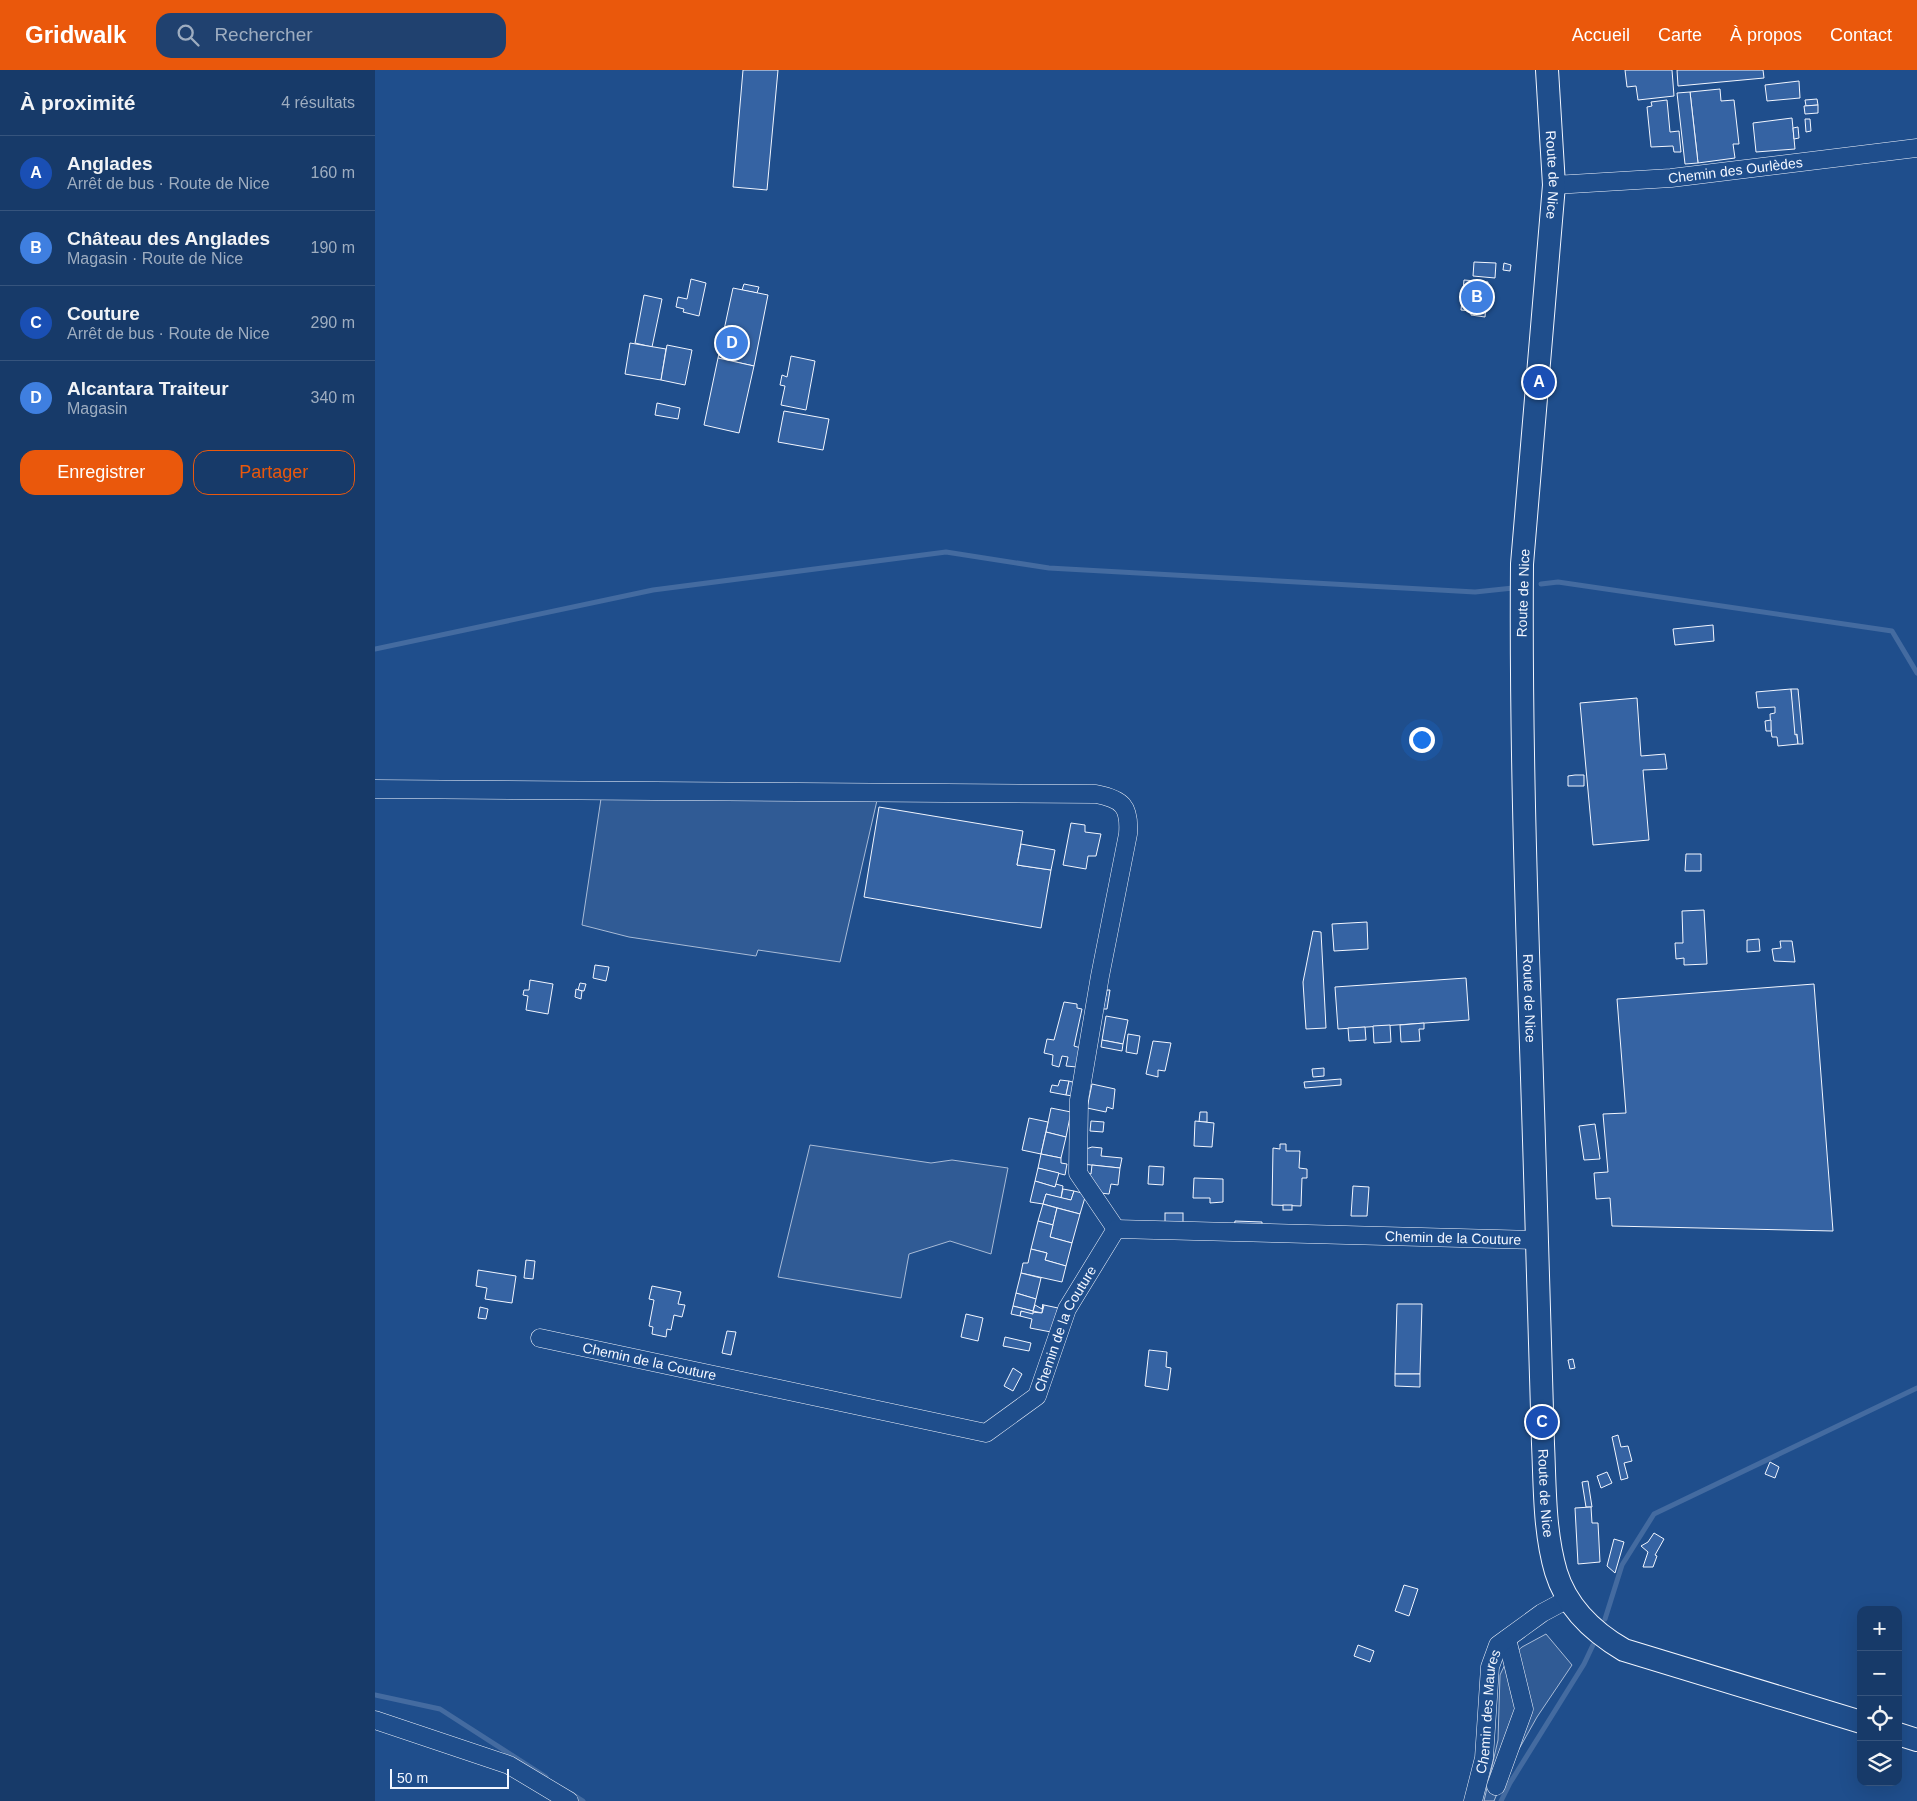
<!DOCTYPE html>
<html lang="fr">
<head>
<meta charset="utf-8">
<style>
  :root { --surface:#173a69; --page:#20416f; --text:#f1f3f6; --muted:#9eadc0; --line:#36547d; --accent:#ea580c }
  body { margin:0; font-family:Helvetica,sans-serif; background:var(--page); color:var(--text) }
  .controls { position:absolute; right:15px; bottom:15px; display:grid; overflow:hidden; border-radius:10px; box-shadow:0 5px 20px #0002 }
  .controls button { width:45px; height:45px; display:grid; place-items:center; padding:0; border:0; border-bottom:1px solid var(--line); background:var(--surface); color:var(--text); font:25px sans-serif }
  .scale { position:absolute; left:15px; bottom:12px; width:119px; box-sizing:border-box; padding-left:5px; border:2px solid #f2f6ff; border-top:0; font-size:14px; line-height:18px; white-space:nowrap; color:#f2f6ff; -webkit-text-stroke:4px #1f4e8c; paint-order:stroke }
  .you { position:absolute; left:1046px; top:669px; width:18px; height:18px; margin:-12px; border:4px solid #fff; border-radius:50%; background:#1a73e8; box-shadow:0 0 0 8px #1a73e833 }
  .badge { display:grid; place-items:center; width:32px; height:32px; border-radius:50%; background:var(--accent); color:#fff; font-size:16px; font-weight:700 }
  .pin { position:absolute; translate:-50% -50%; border:2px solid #fff; box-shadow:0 1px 5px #0006 }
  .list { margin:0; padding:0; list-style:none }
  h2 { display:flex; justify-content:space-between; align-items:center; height:65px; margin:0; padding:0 20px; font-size:21px }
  h2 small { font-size:16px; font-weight:400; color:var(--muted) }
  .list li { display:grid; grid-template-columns:32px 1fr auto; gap:15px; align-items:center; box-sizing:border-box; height:75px; padding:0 20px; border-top:1px solid var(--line) }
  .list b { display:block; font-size:19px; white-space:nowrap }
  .list p { margin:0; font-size:16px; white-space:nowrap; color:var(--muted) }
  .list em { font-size:16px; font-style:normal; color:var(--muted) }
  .actions { display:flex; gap:10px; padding:15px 20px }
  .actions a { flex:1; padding:11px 0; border:1px solid var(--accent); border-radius:15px; text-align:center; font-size:18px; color:var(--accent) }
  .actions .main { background:var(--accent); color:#fff }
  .icon { flex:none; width:28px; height:28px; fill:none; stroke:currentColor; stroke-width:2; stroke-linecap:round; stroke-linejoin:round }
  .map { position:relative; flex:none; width:1542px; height:1731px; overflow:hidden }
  header { display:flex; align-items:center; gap:30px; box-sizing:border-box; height:70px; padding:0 25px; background:var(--accent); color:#fff }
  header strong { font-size:24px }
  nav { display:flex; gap:28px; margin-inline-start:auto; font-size:18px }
  .search { width:350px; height:45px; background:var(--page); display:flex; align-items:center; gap:12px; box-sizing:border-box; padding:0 18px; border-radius:15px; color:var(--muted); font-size:19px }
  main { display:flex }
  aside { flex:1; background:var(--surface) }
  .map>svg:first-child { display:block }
  .built { fill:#305b95; stroke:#a8bbd7 }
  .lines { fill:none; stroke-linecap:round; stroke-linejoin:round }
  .stream { stroke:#446ba0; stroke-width:5 }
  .building { fill:#3563a3; stroke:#f2f6ff }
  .minor-casing { stroke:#f2f6ff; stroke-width:19 }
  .major-casing { stroke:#f2f6ff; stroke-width:24 }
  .minor { stroke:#1f4e8c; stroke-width:18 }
  .major { stroke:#1f4e8c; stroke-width:22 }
  .labels { text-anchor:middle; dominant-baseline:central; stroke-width:4; stroke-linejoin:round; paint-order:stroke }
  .street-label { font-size:14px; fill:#f2f6ff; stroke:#1f4e8c }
</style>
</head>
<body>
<header>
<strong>Gridwalk</strong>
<div class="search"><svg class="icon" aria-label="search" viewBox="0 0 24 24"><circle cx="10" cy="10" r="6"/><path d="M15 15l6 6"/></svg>Rechercher</div>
<nav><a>Accueil</a><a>Carte</a><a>À propos</a><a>Contact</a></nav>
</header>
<main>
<aside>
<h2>À proximité<small>4 résultats</small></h2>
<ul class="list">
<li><span class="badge" style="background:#1a4fb4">A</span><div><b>Anglades</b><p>Arrêt de bus · Route de Nice</p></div><em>160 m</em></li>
<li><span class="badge" style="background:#3f7fe0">B</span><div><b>Château des Anglades</b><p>Magasin · Route de Nice</p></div><em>190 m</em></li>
<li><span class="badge" style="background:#1a4fb4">C</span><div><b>Couture</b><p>Arrêt de bus · Route de Nice</p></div><em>290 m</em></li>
<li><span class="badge" style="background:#3f7fe0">D</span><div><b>Alcantara Traiteur</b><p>Magasin</p></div><em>340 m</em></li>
</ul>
<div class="actions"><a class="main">Enregistrer</a><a>Partager</a></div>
</aside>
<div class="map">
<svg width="1542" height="1731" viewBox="0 0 1542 1731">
  <rect width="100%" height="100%" fill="#1f4e8c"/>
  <g class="built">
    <path d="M227,722l276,4 -38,166 -82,-12 -2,6 -127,-19 -47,-12z"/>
    <path d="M435,1075l121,18 21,-3 56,8 -17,86 -41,-13 -41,13 -8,44 -123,-21z"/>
    <path d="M1171,1564l26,31 -35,52 -32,57 -11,27h-10l14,-61 2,-65 7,-15 15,-13z"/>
  </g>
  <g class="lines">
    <g class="stream">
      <path d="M1166,514l17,-2 334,49 25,42"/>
      <path d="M0,579l278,-59 293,-38 103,16 426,24 38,-4"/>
      <path d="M1230,1549l17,-54 32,-51 263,-126"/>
      <path d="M0,1625l65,14 106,68"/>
      <path d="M197,1724l11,7"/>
      <path d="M1126,1731l9,-18 74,-119 9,-19"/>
    </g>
  </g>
  <g class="building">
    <path d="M368,0h35l-11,120 -34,-3z"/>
    <path d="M1250,0h47l2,26 -36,4 -2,-14 -9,1z"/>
    <path d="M1302,0h86l1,8 -86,8z"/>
    <path d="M1424,11l1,17 -33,3 -2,-16z"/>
    <path d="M1345,19l1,12 13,-1 5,44h-6l2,14 -37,5 -8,-71z"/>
    <path d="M1315,22l8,71 -13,1 -8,-71z"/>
    <path d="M1442,29l1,6 -12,1 -1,-6z"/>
    <path d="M1292,30l3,32 9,-1 2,21h-7l-1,-6 -22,1 -4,-40 5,-1 -1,-4z"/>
    <path d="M1443,35v8l-13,1 -1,-8z"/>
    <path d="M1417,48l3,31 -39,3 -3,-29z"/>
    <path d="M1430,49h5l1,12 -5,1z"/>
    <path d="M1423,57l1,11 -5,1 -1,-11z"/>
    <path d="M1099,192l22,1 -1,15 -22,-2z"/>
    <path d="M1129,193l7,2 -1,6 -7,-1z"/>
    <path d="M316,209l15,4 -7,33 -16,-4 1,-3 -8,-2 2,-10 9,2z"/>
    <path d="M1089,210l24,2 -3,35 -14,-2v-4l-10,-1z"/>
    <path d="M369,214l15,3 -2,6 -15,-3z"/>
    <path d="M358,218l35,7 -14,71 -36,-8z"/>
    <path d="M269,225l18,4 -10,48 -17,-4z"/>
    <path d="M255,273l36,6 -5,31 -36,-6z"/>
    <path d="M292,275l25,5 -7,35 -24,-5z"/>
    <path d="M416,286l24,5 -9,49 -25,-5 4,-19 -5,-1 2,-10 5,2z"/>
    <path d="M343,288l36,8 -15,67 -35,-8z"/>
    <path d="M282,333l23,5 -2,11 -23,-4z"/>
    <path d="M409,341l45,8 -6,31 -45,-8z"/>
    <path d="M1338,555l1,16 -39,4 -2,-16z"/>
    <path d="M1416,619l7,55 -20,2 -1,-9h-5l-1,-6 -1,-17 5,-1v-6l-17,1 -2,-16z"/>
    <path d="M1416,619h7l5,55h-5l-1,-10 -2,1z"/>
    <path d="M1262,628l4,58 24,-2 2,15 -24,1 6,70 -56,5 -13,-142z"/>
    <path d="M1396,650v11h-5l-1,-10z"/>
    <path d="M1200,705h9v11h-16v-10z"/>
    <path d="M504,737l144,24 -6,34 34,5 -10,58 -177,-31z"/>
    <path d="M696,753l14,2v7l16,2 -5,22h-8l-2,13 -23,-4z"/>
    <path d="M646,774l34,6 -4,20 -34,-5z"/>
    <path d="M1311,784h15v17h-16z"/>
    <path d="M1329,840l3,54 -23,1v-7l-8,1 -1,-16h8l-1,-32z"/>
    <path d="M992,852l1,27 -34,2 -2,-27z"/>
    <path d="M938,861l8,1 5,96 -20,1 -3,-47z"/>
    <path d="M1384,869l1,12 -13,1v-12z"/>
    <path d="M1405,871h12l3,21 -21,-1 -2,-12 9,-1z"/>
    <path d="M220,895l14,2 -3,14 -13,-3z"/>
    <path d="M1091,908l3,42 -131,9 -3,-42z"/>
    <path d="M155,910l23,4 -5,30 -22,-4 2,-14 -5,-1 1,-5h5z"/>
    <path d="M205,913l6,1 -2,7 -6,-1z"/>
    <path d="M1439,914l19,247 -221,-5 -2,-28 -14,1 -2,-26 14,-1 -5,-58 23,-1 -9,-114z"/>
    <path d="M201,919l6,2 -1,8 -6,-2z"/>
    <path d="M732,920h3l-3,19h-4z"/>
    <path d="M689,932l13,2v4l5,1 -8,37 7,2 -4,19 -11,-1 2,-9 -6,-1 -3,11 -7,-2 1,-10 -9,-2 3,-14 7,1z"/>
    <path d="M731,946l22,4 -5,24 -21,-4z"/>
    <path d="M1049,953v6h-5l1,12 -19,1 -1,-17z"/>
    <path d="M1015,955l1,17 -17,1 -1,-17z"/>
    <path d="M990,957l1,13 -17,1 -1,-13z"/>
    <path d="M753,964l12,2 -3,18 -11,-2z"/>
    <path d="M727,970l21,4 -1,7 -21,-4z"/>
    <path d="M778,971l18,2 -6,28 -7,-1v7l-12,-3z"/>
    <path d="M949,998v8l-11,1 -1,-8z"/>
    <path d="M966,1009v6l-36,3 -1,-6z"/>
    <path d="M685,1010l9,1 -3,14 -16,-3 2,-7 6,1z"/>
    <path d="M694,1011l7,2 -3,13 -7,-1z"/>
    <path d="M717,1014l23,5 -2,20 -6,-2 -1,5 -19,-4z"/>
    <path d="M676,1038l20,4 -5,25 -20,-5z"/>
    <path d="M825,1042h7v10h-8z"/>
    <path d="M654,1048l19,4 -7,32 -19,-4z"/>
    <path d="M716,1051l13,1 -1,10 -13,-1z"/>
    <path d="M820,1051l19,2 -2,24 -18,-1z"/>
    <path d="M1220,1054l5,35 -16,1 -5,-34z"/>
    <path d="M671,1062l20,5 -5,21 -20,-4z"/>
    <path d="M905,1074h6v7h14l-1,17 8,1v9h-5l-1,28 -29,-1 1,-57 7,1z"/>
    <path d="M717,1077l10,1 -1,8 21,2 -2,10 -38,-4 1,-14z"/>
    <path d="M666,1084l20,4v5l6,1 -2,11 -27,-7z"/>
    <path d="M717,1095l28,3 -2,17 -7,-1 -2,10 -17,-2 -5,-19 4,1z"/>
    <path d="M774,1096l15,1 -1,18 -15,-1z"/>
    <path d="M663,1098l21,5 -4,14 -20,-6z"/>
    <path d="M819,1108l29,1v23l-13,1v-5h-17z"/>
    <path d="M660,1111l20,6 1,-3 7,2 -2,12 -15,-4 -3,10 -13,-2z"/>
    <path d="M978,1116l16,1 -2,29h-16z"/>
    <path d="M688,1119l11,2 -3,9 -10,-2z"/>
    <path d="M699,1121l12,3 -6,20 -37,-10 3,-10 25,6z"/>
    <path d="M668,1134l14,4 -4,17 -15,-4z"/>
    <rect x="908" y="1135" width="9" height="5"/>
    <path d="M682,1138l23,6 -8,29 -22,-6z"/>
    <rect x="790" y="1143" width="18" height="11"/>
    <path d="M663,1151l15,4 -3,12 22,6 -6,23 -21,-6 2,-7 -16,-4z"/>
    <path d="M860,1151l27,1v6h-28z"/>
    <path d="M656,1179l16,4 -2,7 21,6 -4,16 -41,-9 2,-10h5z"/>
    <path d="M151,1190l9,1 -2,18 -9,-1z"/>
    <path d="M103,1200l38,6 -4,27 -27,-4 2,-11 -11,-2z"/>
    <path d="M646,1203l20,5 -5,21 -20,-6z"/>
    <path d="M277,1216l29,6 -3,12 7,1 -3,12 -8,-2 -3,15 -4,-1 -1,8 -14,-3 1,-7 -4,-1 5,-26 -5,-1z"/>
    <path d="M641,1223l20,6 -3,12 -20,-5z"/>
    <path d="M668,1234l-1,9 -9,-2 2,-6 7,4z"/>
    <path d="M1022,1234h25l-2,70h-25z"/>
    <path d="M669,1235l14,3 -7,24 -21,-4 2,-9 -12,-3 1,-5 21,2z"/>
    <path d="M638,1236l20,5v3l-12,-3 -1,5 -9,-2z"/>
    <path d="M105,1237l8,2 -2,10 -8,-1z"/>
    <path d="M591,1244l17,4 -5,23 -17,-4z"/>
    <path d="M352,1261l9,1 -5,23 -9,-2z"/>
    <path d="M630,1267l26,6 -2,8 -26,-5z"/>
    <path d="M774,1280l18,2 -1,15 5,1 -3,22 -23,-4z"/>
    <path d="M1198,1289l2,9 -5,1 -2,-9z"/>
    <path d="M638,1298l9,6 -9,17 -9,-5z"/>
    <path d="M1020,1304h25v13l-25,-1z"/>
    <path d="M1243,1365l3,12 7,-1 4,15 -8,2 4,15 -7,2 -9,-43z"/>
    <path d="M1395,1392l9,5 -4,11 -10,-4z"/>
    <path d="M1232,1402l5,11 -11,5 -4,-12z"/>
    <path d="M1213,1411l4,26h-6l-4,-25z"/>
    <path d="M1216,1437l1,16h6l2,39 -22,2 -3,-56z"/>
    <path d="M1279,1463l10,6 -9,16 2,1 -4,11h-10l5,-15 -7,-6 7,-4z"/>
    <path d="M1239,1469l10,3 -9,31 -8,-7z"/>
    <path d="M1029,1515l14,4 -9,27 -14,-5z"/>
    <path d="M983,1575l16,6 -4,11 -16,-6z"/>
  </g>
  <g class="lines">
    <g class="minor-casing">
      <g id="minor">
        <path id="s1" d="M1179,115l117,-7 246,-30"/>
        <path d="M0,719l721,5c26,5 34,12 32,40l-28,142 -21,124 -1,73 38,56"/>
        <path id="s2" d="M165,1268l446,95 51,-37 30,-87 49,-80 421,11"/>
        <path d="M0,1650l134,45 60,36"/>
        <path d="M1121,1716l28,-77 -17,-70"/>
        <path id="s3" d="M1098,1731l11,-43 6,-91 8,-22 44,-32 26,-14"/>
      </g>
    </g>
    <g class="major-casing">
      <g id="major">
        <path id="s4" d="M1172,0l7,115 -32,379c-2,227 9,452 15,678 2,68 4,135 6,202 2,43 1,87 13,128 11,36 37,60 68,78l237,72"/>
        <path d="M1523,1664l19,6"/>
      </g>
    </g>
    <use href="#minor" class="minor"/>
    <use href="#major" class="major"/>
  </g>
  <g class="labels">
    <g class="street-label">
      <text stroke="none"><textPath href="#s1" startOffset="182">Chemin des Ourlèdes</textPath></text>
      <text stroke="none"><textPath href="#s4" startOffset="105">Route de Nice</textPath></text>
      <text transform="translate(1148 523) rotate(-88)">Route de Nice</text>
      <text stroke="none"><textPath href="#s4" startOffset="930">Route de Nice</textPath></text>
      <text stroke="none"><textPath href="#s2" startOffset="1042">Chemin de la Couture</textPath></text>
      <text stroke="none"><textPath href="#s2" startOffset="592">Chemin de la Couture</textPath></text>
      <text stroke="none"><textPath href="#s2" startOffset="112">Chemin de la Couture</textPath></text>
      <text stroke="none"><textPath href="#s4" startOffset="1425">Route de Nice</textPath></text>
      <text stroke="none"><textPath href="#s3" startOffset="91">Chemin des Maures</textPath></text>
    </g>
  </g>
</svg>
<div class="controls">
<button>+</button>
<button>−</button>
<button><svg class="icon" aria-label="locate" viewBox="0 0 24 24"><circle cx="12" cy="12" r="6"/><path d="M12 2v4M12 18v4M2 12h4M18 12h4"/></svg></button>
<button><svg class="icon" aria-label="layers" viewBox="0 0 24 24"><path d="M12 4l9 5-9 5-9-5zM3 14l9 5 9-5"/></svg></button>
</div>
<div class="scale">50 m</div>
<div class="you"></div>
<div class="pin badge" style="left:1164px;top:312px;background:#1a4fb4">A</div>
<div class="pin badge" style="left:1102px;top:227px;background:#3f7fe0">B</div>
<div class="pin badge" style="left:1167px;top:1352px;background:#1a4fb4">C</div>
<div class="pin badge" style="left:357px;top:273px;background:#3f7fe0">D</div>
</div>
</main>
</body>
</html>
